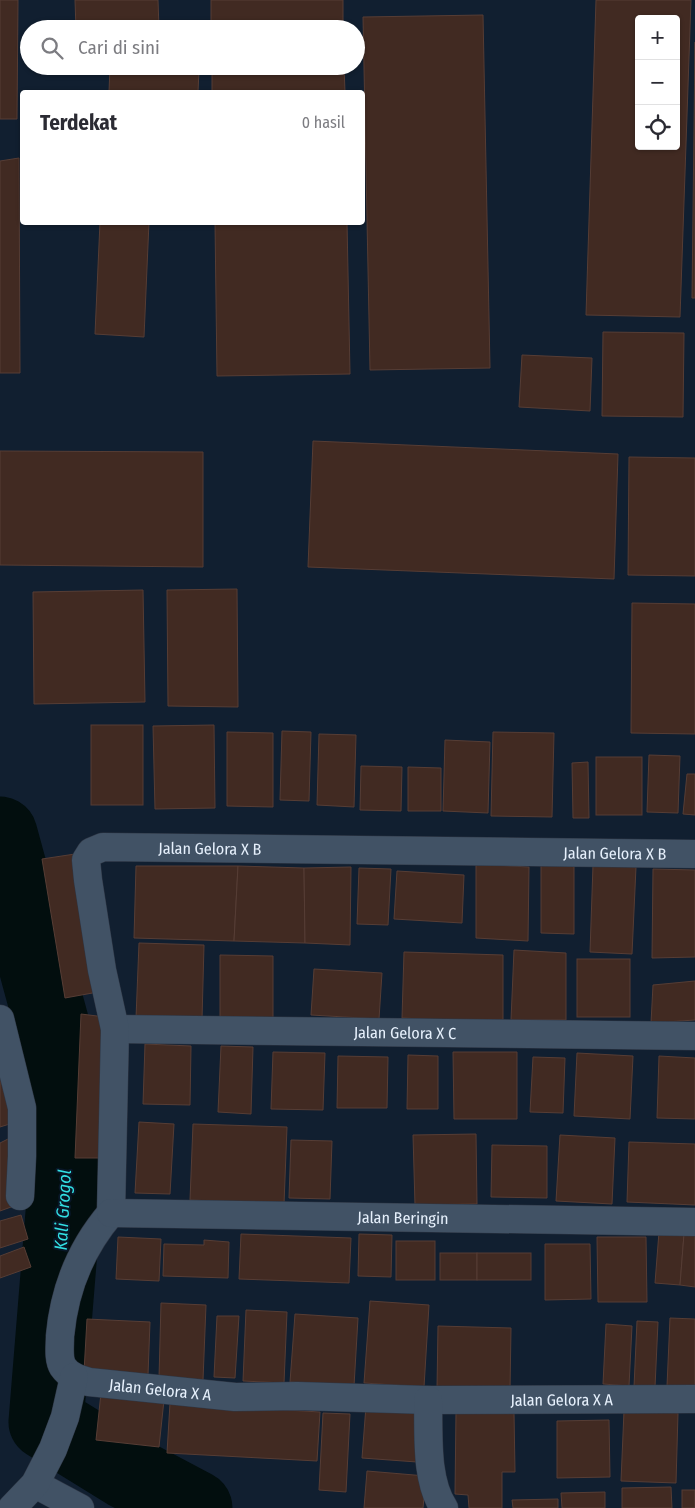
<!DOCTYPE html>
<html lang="id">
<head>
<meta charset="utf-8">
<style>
  :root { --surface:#fff; --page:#f7f7f7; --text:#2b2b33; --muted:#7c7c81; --line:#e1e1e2 }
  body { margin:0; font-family:"Fira Sans Condensed",sans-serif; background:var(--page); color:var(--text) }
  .controls { position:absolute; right:15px; top:15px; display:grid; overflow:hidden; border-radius:5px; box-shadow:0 1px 4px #0004 }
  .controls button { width:45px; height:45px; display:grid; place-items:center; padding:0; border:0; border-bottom:1px solid var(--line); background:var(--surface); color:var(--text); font:25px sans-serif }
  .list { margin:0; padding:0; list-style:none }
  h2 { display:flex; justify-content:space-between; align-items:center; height:65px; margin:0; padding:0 20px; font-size:21px }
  h2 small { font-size:16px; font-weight:400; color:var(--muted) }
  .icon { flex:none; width:28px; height:28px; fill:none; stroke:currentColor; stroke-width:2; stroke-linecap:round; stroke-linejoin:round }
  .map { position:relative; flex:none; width:695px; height:1508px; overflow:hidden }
  .search { position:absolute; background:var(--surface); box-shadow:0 1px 4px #0004; left:20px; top:20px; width:345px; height:55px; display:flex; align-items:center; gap:12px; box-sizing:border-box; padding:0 18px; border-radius:28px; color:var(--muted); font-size:19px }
  .panel { position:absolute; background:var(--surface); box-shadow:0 1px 4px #0004; left:20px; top:90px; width:345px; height:135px; border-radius:5px }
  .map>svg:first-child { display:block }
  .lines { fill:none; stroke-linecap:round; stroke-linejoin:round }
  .river { stroke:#020e0e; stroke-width:75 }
  .building { fill:#412a22; stroke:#563d35; fill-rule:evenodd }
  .minor-casing { stroke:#2f3745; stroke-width:29 }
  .minor { stroke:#415265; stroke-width:28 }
  .labels { text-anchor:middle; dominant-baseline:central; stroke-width:4; stroke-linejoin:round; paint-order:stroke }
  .street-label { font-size:16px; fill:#e6f0fc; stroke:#081626 }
  .water-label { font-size:18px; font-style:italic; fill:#32dfe3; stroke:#081626 }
</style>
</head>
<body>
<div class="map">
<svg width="695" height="1508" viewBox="0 0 695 1508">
  <rect width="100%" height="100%" fill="#111f30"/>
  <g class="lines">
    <path class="river" d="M0,834l61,224 5,118 -20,246 81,50 68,36"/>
  </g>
  <g class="building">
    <path d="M0,0h18l-1,119h-17z"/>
    <path d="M75,0h83l1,29h-83z"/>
    <rect x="211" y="0" width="132" height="29"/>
    <path d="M596,0h95l-11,317 -94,-2zM639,19h37v127h-37z"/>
    <path d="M483,15l7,353 -120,2 -7,-353z"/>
    <path d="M695,42v256h-3z"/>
    <path d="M110,66l89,4 -1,22h-89z"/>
    <path d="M212,66h132l1,26h-133z"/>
    <path d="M19,158l1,215h-20v-212z"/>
    <path d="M100,222h49l-5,115 -49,-3z"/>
    <path d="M215,222h132l3,152 -133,2z"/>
    <path d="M603,332l81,1 -1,84 -81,-1z"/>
    <path d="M522,355l70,3 -2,53 -71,-4z"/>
    <path d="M313,441l305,13 -4,125 -306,-12z"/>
    <path d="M0,451l203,1v115l-203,-2z"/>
    <path d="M629,457l66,1v118l-67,-1z"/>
    <path d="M237,589l1,118 -70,-1 -1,-116z"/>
    <path d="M143,590l2,112 -111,2 -1,-112z"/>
    <path d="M632,603l63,1v130l-64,-1z"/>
    <rect x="91" y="725" width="52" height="80"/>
    <path d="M214,725l1,83 -60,1 -2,-83z"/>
    <path d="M282,731l29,1 -2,69 -29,-1z"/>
    <path d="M227,732l46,1v74l-46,-1z"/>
    <path d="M493,732l61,1 -2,84 -61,-1z"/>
    <path d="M319,734l37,1 -2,72 -37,-2z"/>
    <path d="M445,740l45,2 -2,71 -45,-2z"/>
    <path d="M649,755l31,1 -2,57 -31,-1z"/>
    <rect x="596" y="757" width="46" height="58"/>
    <path d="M588,762l1,56h-16l-1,-55z"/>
    <path d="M361,766l41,1 -1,44 -41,-1z"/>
    <path d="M408,767l33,1v43h-33z"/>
    <path d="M687,774h8v41l-12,-1z"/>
    <path d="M75,854l23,138 -33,6 -23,-139z"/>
    <path d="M541,863h33v71l-33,-1z"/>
    <path d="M476,864l53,3 -1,74 -52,-3z"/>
    <path d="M593,865l43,2 -4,87 -42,-2z"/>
    <path d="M136,866h102l-4,75 -100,-3z"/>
    <path d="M238,866l66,2 1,75 -71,-2z"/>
    <path d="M351,867l-1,78 -45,-2 -1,-75z"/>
    <path d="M359,868l32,1 -3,56 -31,-1z"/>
    <path d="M653,869l42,1v87l-43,1z"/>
    <path d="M397,871l67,4 -2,48 -68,-4z"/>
    <path d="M139,943l65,2 -2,75 -66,-2z"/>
    <path d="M514,950l52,3v67h-55z"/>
    <path d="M404,952l99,3v68l-101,-5z"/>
    <path d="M220,955l53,1v63h-53z"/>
    <rect x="577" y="959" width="53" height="58"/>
    <path d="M314,969l68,4 -3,46 -68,-4z"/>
    <path d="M695,981v39l-44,3 2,-38z"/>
    <path d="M81,1014l24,3 -4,141h-26z"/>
    <path d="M145,1044l46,2 -1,59 -47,-1z"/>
    <path d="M221,1046l32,1 -2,67 -33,-2z"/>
    <path d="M273,1052l52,1 -2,57 -52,-1z"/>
    <path d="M453,1052h64v67h-63z"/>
    <path d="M577,1053l56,3 -3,63 -56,-3z"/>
    <path d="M408,1055l30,1v53h-31z"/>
    <path d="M338,1056l50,1 -1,51h-50z"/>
    <path d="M659,1056l36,2v61l-38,-1z"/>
    <path d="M533,1057l32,1 -2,55 -33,-1z"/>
    <path d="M0,1074l16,48 -16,5z"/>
    <path d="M139,1122l35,2 -4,70 -35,-1z"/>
    <path d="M193,1124l94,3 -3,77 -94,-4z"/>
    <path d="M18,1134l-4,72 -14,5v-68z"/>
    <path d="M476,1134l1,70 -62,1 -2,-70z"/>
    <path d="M560,1135l55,3 -3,66 -56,-3z"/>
    <path d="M291,1140l41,1 -2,58 -41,-1z"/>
    <path d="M629,1142l66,2v61l-68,-3z"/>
    <path d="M492,1145l55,1v52l-56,-1z"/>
    <path d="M21,1215l7,24 -28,9v-27z"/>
    <path d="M659,1232l25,2 -4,51 -25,-2z"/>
    <path d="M241,1234l110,4 -2,45 -110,-4z"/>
    <path d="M359,1234l33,1 -1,42 -33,-1z"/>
    <path d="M684,1234l11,1v52l-15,-2z"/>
    <path d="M118,1237l43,2 -2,42 -43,-2z"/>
    <path d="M597,1237h49l1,65h-49z"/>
    <path d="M204,1240l25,2 -1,36 -65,-2 1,-32 40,1z"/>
    <rect x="396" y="1241" width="39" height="39"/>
    <path d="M545,1244h45l1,55 -46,1z"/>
    <path d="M24,1247l7,20 -31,11v-22z"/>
    <rect x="440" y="1253" width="37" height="27"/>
    <rect x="477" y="1253" width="54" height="27"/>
    <path d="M370,1301l59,4 -5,82 -60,-4z"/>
    <path d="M161,1303l45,2 -3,75 -44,-2z"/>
    <path d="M246,1310l41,2 -3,71 -41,-2z"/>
    <path d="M295,1314l63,4 -4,68 -64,-4z"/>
    <path d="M217,1316h22l-4,62 -21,-1z"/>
    <path d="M670,1318l25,1v69l-28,-2z"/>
    <path d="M87,1319l63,3 -2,53 -64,-3z"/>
    <path d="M637,1321l21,1 -3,65h-21z"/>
    <path d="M606,1324l26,2 -3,60 -26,-2z"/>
    <path d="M438,1326l73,2 -1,62 -73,-1z"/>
    <path d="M101,1393l63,7 -5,47 -63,-7z"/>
    <path d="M170,1403l150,9 -3,49 -150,-8z"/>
    <path d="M366,1406l54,4 -3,52 -55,-4z"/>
    <path d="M624,1411l54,2 -2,70 -55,-2z"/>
    <path d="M456,1412l58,1 1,59h-13v36h-33l-1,-13 -13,-1z"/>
    <path d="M323,1413l27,1 -4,78 -27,-2z"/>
    <path d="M609,1420l1,57 -53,1v-57z"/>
    <path d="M367,1471l59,5 -3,32h-59z"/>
    <path d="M671,1487l1,21h-50v-20z"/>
    <rect x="682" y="1490" width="13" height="18"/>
    <path d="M605,1492v16h-43l-1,-15z"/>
    <path d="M558,1499v9h-45l-1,-8z"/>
  </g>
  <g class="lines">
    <g class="minor-casing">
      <g id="minor">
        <path d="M0,1019l22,89v48l-2,40"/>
        <path id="s1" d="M115,1029l580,7"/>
        <path id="s2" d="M111,1213l4,-184 -13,-59 -14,-90 -2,-20 5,-8 12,-5 592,7"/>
        <path id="s3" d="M111,1213c-30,35 -47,78 -51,123 0,10 -2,23 3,31 6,9 16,12 26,15l146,15 62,-1 131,4 267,-1"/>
        <path id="s4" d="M111,1213l584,9"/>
        <path d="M428,1400c1,33 -3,80 16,108"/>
        <path d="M35,1484l45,24"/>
        <path d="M12,1508l23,-24 18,-35 12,-32 9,-40"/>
      </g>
    </g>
    <use href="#minor" class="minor"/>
  </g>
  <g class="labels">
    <g class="street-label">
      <text stroke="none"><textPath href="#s2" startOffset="485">Jalan Gelora X B</textPath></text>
      <text stroke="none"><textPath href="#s2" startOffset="890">Jalan Gelora X B</textPath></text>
      <text stroke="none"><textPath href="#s1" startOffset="290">Jalan Gelora X C</textPath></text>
      <text stroke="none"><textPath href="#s4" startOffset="292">Jalan Beringin</textPath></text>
      <text stroke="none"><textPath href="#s3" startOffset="269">Jalan Gelora X A</textPath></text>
      <text stroke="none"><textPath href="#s3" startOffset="671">Jalan Gelora X A</textPath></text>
    </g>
    <g class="water-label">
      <text transform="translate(63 1210) rotate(-87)">Kali Grogol</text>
    </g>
  </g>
</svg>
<div class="controls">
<button>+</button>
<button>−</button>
<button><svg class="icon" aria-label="locate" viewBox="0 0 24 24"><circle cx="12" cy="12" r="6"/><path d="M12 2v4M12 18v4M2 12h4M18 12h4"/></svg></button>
</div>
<div class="search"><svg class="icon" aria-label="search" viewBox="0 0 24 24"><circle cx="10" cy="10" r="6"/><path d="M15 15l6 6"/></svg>Cari di sini</div>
<section class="panel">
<h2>Terdekat<small>0 hasil</small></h2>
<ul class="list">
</ul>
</section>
</div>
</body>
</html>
